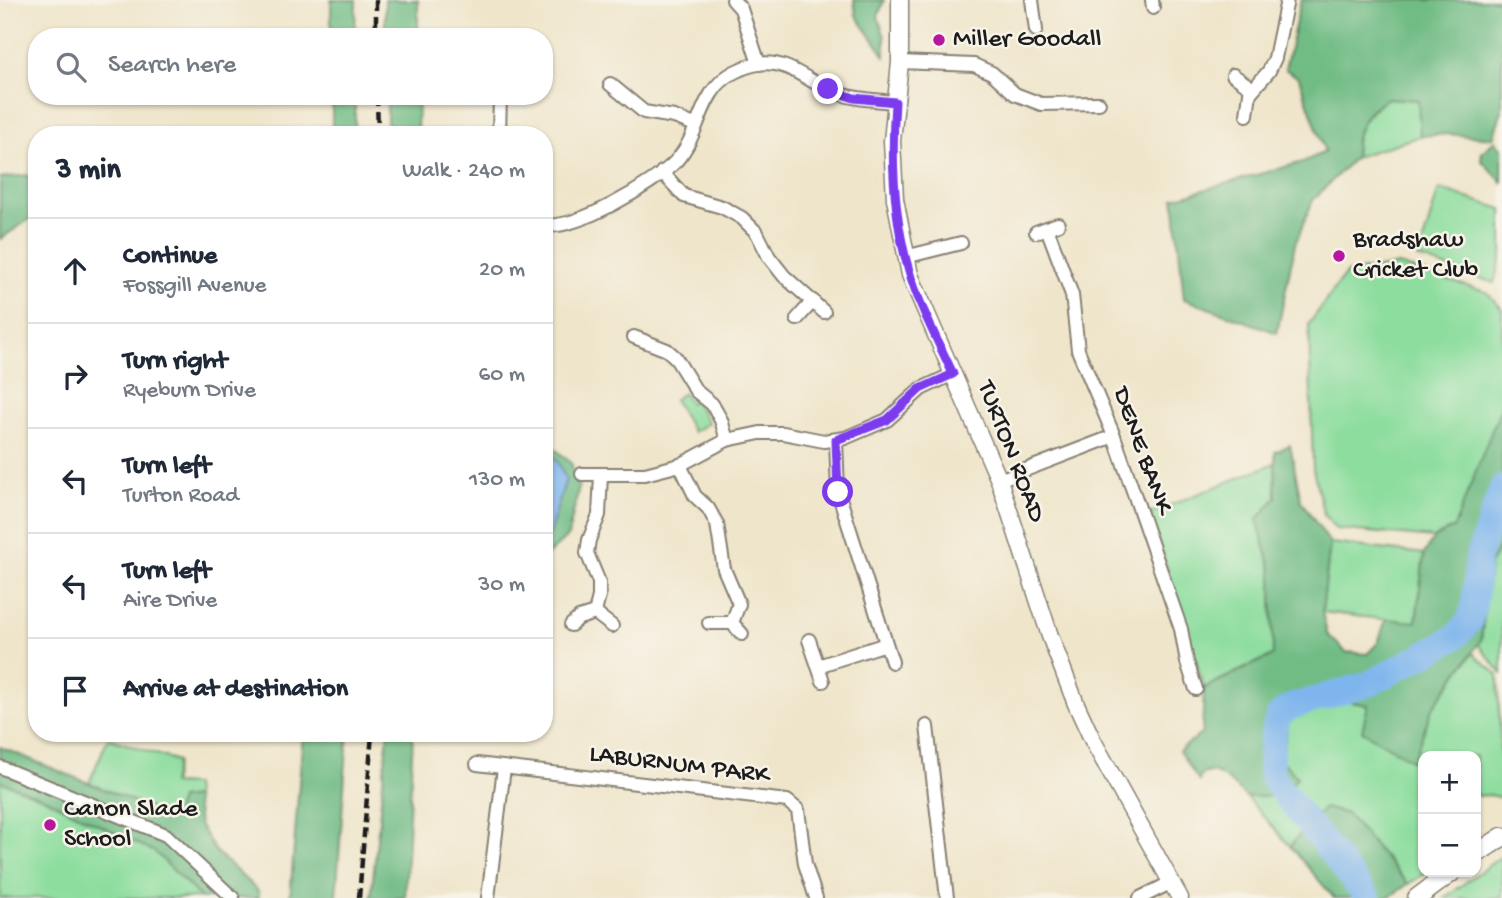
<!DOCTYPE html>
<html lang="en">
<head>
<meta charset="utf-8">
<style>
  :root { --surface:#fff; --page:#f2f2f3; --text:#1f2937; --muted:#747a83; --line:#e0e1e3 }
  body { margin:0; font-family:"Gochi Hand",sans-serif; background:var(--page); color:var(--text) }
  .controls { position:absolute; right:21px; bottom:21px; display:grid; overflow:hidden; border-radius:14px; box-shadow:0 2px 5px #0004 }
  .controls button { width:63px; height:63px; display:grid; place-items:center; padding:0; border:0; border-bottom:2px solid var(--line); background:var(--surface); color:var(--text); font:35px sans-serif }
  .stop { position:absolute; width:21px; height:21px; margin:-16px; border:5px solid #7c3aed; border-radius:50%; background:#fff }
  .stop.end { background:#7c3aed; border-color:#fff; box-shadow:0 2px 7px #0008 }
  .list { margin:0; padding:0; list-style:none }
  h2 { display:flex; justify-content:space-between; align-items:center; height:91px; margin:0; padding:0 28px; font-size:30px }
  h2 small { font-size:23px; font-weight:400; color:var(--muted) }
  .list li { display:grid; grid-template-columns:46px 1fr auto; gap:21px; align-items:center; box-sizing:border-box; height:105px; padding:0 28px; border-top:2px solid var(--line) }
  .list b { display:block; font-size:26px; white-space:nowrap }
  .list p { margin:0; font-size:23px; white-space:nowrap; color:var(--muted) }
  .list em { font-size:23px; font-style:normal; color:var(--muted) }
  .icon { flex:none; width:38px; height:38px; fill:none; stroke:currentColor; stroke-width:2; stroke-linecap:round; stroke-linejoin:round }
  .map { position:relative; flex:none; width:1502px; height:898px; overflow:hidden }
  .search { position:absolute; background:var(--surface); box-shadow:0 2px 5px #0004; left:28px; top:28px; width:525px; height:77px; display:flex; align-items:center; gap:18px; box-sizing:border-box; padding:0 24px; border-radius:28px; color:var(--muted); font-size:26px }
  .panel { position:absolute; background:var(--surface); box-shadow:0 2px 5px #0004; left:28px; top:126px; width:525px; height:616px; border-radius:28px }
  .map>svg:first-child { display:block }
  .green { fill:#8cdd9e; stroke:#547c5d; stroke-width:2 }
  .forest { fill:#71bc85; stroke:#466c50; stroke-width:2 }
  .water { fill:#7eb5ed; stroke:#4d6884; stroke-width:2 }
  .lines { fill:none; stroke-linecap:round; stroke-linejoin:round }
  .river { stroke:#7eb5ed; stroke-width:26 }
  .minor-casing { stroke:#868073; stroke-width:16 }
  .secondary-casing { stroke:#868073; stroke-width:19 }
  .primary-casing { stroke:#868073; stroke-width:21 }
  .minor { stroke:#fff; stroke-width:12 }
  .secondary { stroke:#fff; stroke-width:16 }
  .primary { stroke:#fff; stroke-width:18 }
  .rail { stroke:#1c1c1c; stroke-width:4.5; stroke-dasharray:10 5; stroke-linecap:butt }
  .route { stroke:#7c3aed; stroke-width:9 }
  .poi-dot { fill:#b5179e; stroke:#f7f3e8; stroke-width:2.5 }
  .labels { text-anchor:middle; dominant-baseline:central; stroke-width:5; stroke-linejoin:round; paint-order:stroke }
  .poi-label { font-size:26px; fill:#1c1c1c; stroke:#f7f3e8; text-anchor:start }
  .street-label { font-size:26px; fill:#1c1c1c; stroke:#f7f3e8 }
</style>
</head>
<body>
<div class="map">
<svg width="1502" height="898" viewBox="0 0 1502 898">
  <rect width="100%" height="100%" fill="#f7f3e8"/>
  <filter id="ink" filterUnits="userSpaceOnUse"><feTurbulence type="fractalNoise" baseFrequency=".0143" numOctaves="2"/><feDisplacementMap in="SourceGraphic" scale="14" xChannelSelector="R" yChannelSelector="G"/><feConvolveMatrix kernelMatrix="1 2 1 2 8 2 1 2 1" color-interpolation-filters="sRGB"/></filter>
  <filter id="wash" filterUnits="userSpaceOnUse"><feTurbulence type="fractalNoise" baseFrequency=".00686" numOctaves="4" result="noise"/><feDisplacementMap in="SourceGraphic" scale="28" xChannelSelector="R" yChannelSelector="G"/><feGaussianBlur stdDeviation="1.57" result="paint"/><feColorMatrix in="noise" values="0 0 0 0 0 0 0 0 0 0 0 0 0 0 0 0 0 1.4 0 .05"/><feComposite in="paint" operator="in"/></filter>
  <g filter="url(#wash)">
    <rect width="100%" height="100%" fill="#efe5ca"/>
    <g class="green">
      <path d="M1388,98l31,2 1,36 -65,21c1,-30 9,-42 33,-59z"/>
      <path d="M1439,189l63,20v45l-8,29 -76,-25z"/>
      <path d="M1398,265l89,27 15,17v96l-48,123 -20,10 -98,-9 -12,-14 -11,-46 -4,-145 37,-51z"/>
      <path d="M684,393l6,10 4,-3 14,23 -15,9 -19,-33z"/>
      <path d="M1275,463l1,35 -19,22 15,51 1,84 -69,33 -54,-175z"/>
      <path d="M1502,542v132l-24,-30 3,-4 9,-75z"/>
      <path d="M1330,543l94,11 -8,69 -94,-11z"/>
      <path d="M1473,653l25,22 4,123 -12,-3 -14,1v-40h-53v116h5l-20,12 -61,-70 -23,-6 -34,38 -44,-49 37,-2 14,-18 -16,-17 8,-42 57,-17 22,4 45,55 18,-51z"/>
      <path d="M108,738l69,23 -5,23 22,1 1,12 -15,2 -6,19 -85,-35z"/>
      <path d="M0,781l44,17 111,54 46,46h-201z"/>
      <path d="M1502,856v42h-58z"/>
    </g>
    <g class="forest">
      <path d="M331,0h25l-1,37h-24z"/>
      <rect x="385" y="0" width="33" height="37"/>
      <path d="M854,0h30l-6,17 7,20v19l-29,-41z"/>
      <path d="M1301,0h201v110l-9,28 -45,-4 -28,2 -2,-36 -30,-2 -19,13 -13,25 -1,21 -42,43 -18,44 -18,89 -93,-34 -10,-101 129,-36 22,-10 -26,-74 -14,-9z"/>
      <rect x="332" y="96" width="23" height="39"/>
      <path d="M387,96h31l-1,39h-30z"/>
      <path d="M1495,141l7,8v33l-21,-22 1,-8z"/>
      <path d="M28,175l9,19v20l-37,25v-61z"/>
      <path d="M1502,405v137l-12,23 -9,75 -49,69 -19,52 -51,-30 6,-26 -22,-4 -57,17 -8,42 16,17 -14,19 -37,1c-12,-10 -29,-33 -45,-22l-2,6 -20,-30 23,-18 2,-45 69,-33 -1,-84 -15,-51 19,-22 -1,-46 15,-7 11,56 29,42 -8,69 5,22 19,18 21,2 11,-11 8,-24 30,3 8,-68 10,-16 20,-11z"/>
      <path d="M544,439l27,24 8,24 -11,49 -24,22z"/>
      <path d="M303,733h45l-12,165h-46z"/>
      <path d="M388,733h25l-8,165h-34z"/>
      <path d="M0,747l174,71 6,-19 15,-2 4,27 16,27 43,40 1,7h-58l-46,-46 -111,-54 -44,-17z"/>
      <path d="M1324,808l23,6 61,70 -20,14h-54l-44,-52z"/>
    </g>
    <path class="water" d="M544,458l12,1 10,20 -17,56h-5z"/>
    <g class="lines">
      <path class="river" d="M1368,898l-95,-118c-4,-17 -2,-47 6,-64 3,-5 9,-7 14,-10l76,-22 85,-46 15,-16 5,-16 4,-49 24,-69"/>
    </g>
  </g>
  <g filter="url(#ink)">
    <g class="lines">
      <g class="minor-casing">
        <g id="minor">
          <path d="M733,0l8,9 18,55"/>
          <path d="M1032,0l4,30"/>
          <path d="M1152,0l1,8"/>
          <path d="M900,62l74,3 18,8 23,21 26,10 58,-1"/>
          <path d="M1233,75l20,14"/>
          <path d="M610,84l34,28 30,5 21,8"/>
          <path d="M1247,115l3,-22 19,-22 6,-13 12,-58"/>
          <path d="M499,135l1,-39"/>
          <path d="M662,172l22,24 38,11 20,11 15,15 12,24 15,19 40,36"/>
          <path d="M544,225c31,6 110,-41 132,-64 31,-34 20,-85 82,-97 27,-5 47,15 69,25 22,10 45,11 68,13"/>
          <path d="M1047,228l25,67 6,55 36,86 67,193 6,33 9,27"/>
          <path d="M1036,232l22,-8"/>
          <path d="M905,257l56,-14"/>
          <path d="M797,319l16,-18"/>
          <path d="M634,337l33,13 8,7 21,34 16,13 9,16 6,20"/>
          <path d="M836,440l2,52 54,170"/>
          <path d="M680,465l15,31 13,12 9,16 7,45 15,35 -7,19"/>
          <path d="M582,474h63l35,-9 47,-25 33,-7h23l41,8 21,-3 42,-18 34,-31 32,-15"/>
          <path d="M999,480l115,-44"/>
          <path d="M595,613l4,-17v-14l-12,-29 2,-13 10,-25 2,-40"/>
          <path d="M709,623h23l10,11"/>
          <path d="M571,625l8,-7 16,-5 17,13"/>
          <path d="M809,640l14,41"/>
          <path d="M818,666l68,-22"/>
          <path d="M927,726l20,172"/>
          <path d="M477,764l310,37 11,9 7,54 11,34"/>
          <path d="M0,767l166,68 67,63"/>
          <path d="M488,898l16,-130"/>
          <path d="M1140,898l32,-16"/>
        </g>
      </g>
      <g class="secondary-casing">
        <path id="secondary" d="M900,0v62l-8,79 3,58 15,76 89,205 51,156 26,68 17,37 87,157"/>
      </g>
      <g class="primary-casing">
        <g id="primary">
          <path d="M1476,854l26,-17"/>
          <path d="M1417,898l35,-26"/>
        </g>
      </g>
      <use href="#minor" class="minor"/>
      <use href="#secondary" class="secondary"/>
      <use href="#primary" class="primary"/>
      <g class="rail">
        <path d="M376,0v37"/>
        <path d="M377,96l1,39"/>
        <path d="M359,898l13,-165"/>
      </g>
    </g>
  </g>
  <g class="lines" filter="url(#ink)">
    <path class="route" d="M828,89l26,9 41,4c-4,57 -2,117 15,172 10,34 28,67 43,100l-33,15 -33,31 -51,20 2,52"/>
  </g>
  <g class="poi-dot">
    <circle cx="939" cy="40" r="7"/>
    <circle cx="1339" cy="256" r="7"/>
    <circle cx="50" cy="825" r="7"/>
  </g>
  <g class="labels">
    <g class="poi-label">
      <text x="953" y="40">Miller Goodall</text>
      <text x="1353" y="241">Bradshaw<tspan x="1353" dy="30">Cricket Club</tspan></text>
      <text x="64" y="810">Canon Slade<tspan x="64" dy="30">School</tspan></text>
    </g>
    <g class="street-label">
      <text transform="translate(1141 451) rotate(70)">DENE BANK</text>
      <text transform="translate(1010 452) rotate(69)">TURTON ROAD</text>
      <text transform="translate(679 766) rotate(7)">LABURNUM PARK</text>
    </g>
  </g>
</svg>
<div class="controls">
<button>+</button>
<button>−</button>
</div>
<div class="stop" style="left:838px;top:492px"></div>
<div class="stop end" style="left:828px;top:89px"></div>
<div class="search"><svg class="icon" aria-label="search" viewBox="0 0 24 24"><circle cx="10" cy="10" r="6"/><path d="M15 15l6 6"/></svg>Search here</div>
<section class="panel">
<h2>3 min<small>Walk · 240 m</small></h2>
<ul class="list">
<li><svg class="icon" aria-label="ahead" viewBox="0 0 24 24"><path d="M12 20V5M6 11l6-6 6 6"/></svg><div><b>Continue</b><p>Fossgill Avenue</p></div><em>20 m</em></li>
<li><svg class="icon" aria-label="right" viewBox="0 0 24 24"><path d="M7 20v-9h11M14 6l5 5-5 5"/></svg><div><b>Turn right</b><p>Ryeburn Drive</p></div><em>60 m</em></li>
<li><svg class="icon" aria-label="left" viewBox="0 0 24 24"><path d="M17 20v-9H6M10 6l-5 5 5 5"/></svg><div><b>Turn left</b><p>Turton Road</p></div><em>130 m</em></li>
<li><svg class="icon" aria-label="left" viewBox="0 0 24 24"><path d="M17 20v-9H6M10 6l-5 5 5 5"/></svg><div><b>Turn left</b><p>Aire Drive</p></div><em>30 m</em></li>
<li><svg class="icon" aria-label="arrive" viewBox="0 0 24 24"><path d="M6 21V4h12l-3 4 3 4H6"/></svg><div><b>Arrive at destination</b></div></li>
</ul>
</section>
</div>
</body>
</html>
